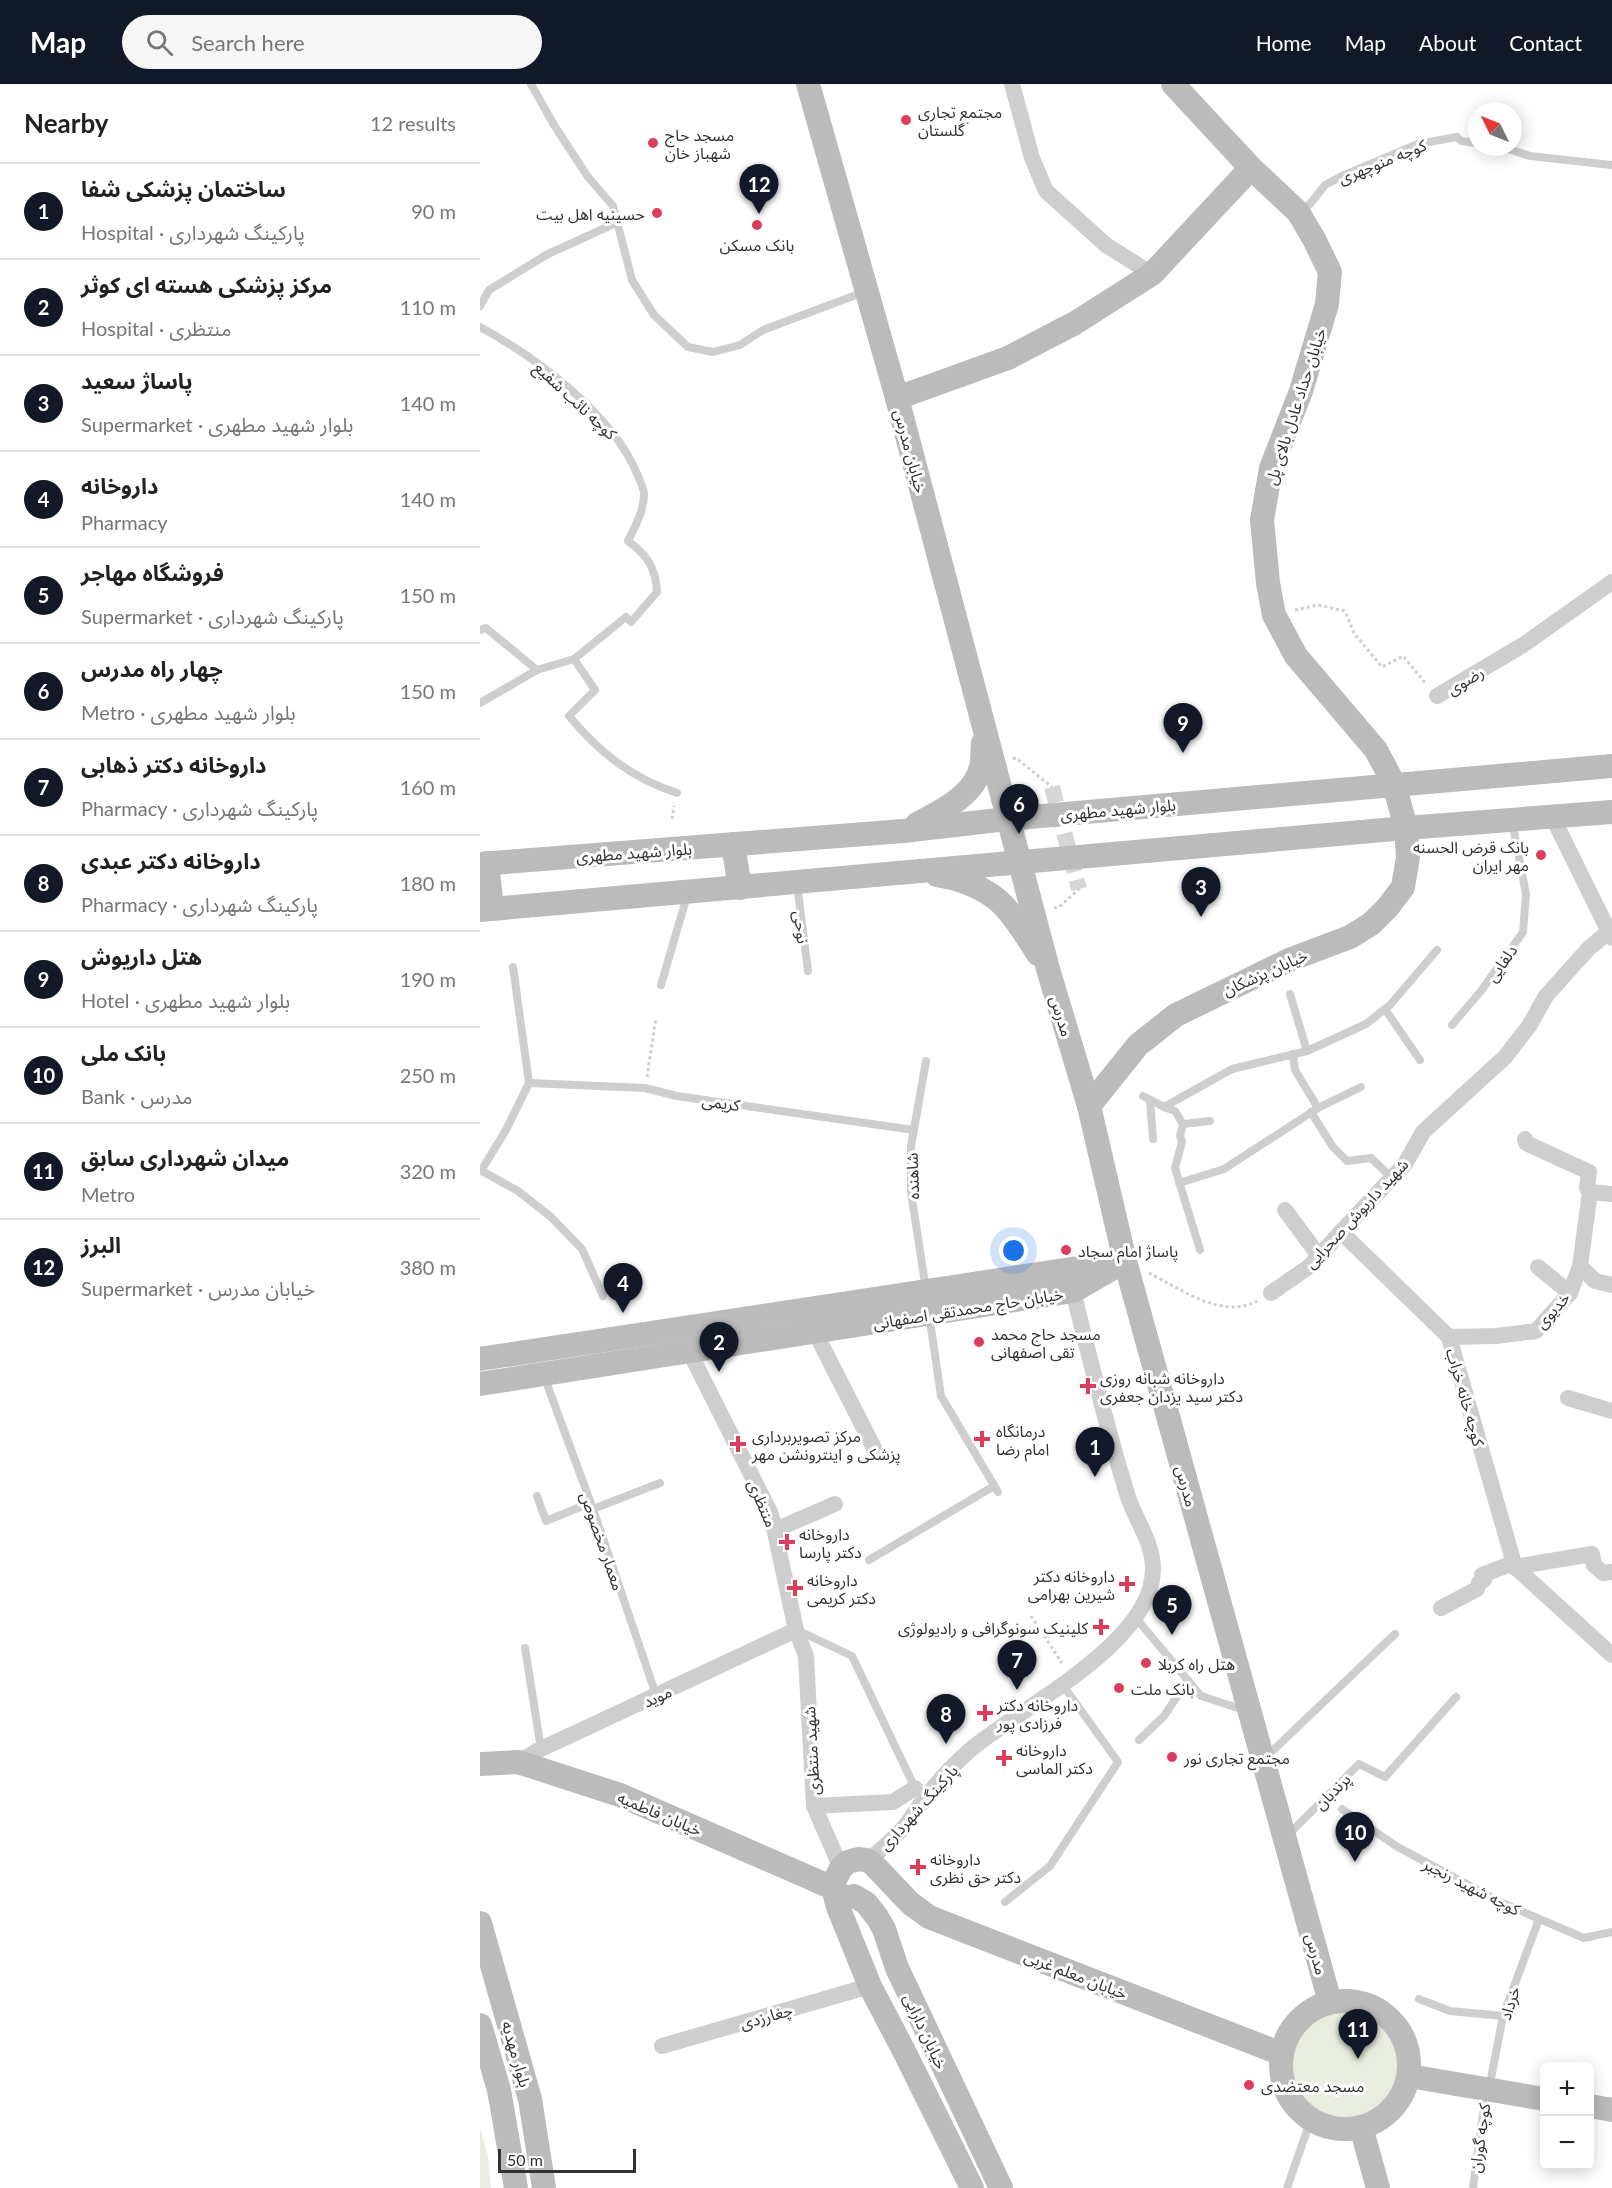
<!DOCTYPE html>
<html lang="en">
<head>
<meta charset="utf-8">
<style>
  :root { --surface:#fff; --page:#f6f6f6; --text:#222; --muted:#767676; --line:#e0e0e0; --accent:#111827 }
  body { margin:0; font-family:Lato,"Noto Sans Arabic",sans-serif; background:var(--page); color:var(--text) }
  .controls { position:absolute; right:18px; bottom:18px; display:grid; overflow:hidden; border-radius:9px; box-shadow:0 3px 15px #0003 }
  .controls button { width:54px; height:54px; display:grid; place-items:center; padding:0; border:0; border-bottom:2px solid var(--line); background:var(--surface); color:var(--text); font:30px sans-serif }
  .compass { position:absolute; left:988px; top:18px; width:54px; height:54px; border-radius:50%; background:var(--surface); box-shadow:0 3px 15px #0003; rotate:313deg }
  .scale { position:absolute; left:18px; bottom:15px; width:138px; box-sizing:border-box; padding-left:6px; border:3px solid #313131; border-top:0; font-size:16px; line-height:21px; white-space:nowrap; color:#313131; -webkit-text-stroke:4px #fff; paint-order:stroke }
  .you { position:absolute; left:534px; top:1167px; width:21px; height:21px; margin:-15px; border:4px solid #fff; border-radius:50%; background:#1a73e8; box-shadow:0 0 0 9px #1a73e833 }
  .badge { display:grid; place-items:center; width:39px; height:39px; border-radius:50%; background:var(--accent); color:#fff; font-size:20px; font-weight:700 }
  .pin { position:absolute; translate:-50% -50px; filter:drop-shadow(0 2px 3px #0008) }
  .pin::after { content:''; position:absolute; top:32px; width:21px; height:18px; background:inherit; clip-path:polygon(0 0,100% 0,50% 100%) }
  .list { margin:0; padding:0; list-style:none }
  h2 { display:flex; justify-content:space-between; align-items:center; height:78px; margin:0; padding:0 24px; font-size:26px }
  h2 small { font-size:20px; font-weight:400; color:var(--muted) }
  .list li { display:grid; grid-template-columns:39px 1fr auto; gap:18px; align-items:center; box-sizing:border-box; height:96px; padding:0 24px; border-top:2px solid var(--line) }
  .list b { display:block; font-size:22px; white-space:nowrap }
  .list p { margin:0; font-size:20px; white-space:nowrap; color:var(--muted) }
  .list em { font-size:20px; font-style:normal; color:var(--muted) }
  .icon { flex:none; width:33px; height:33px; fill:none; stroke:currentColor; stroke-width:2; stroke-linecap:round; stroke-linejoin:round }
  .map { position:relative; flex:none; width:1132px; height:2104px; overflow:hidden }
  header { display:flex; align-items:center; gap:36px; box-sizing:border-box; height:84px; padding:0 30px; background:var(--accent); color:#fff }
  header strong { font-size:28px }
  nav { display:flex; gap:33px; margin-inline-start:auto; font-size:21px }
  .search { width:420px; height:54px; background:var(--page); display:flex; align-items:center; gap:15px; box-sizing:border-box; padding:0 21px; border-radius:33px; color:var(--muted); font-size:22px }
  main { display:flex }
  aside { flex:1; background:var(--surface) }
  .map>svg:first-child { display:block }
  .green { fill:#e8eddf }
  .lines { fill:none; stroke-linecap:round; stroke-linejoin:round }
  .street-tunnel { stroke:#d6d6d6; stroke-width:16; stroke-dasharray:16 8; stroke-linecap:butt }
  .path { stroke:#cecece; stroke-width:3; stroke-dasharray:3 3; stroke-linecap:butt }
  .lane { stroke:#cecece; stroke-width:8 }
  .street { stroke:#cecece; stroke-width:16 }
  .secondary { stroke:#bbb; stroke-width:24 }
  .poi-dot { fill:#dd3d5d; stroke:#fff; stroke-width:2 }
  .labels { text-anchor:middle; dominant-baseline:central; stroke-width:6; stroke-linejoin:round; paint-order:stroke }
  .poi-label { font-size:16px; fill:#313131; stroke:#fff; text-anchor:start }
  .street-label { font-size:16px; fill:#313131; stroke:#fff }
</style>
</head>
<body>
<header>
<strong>Map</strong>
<div class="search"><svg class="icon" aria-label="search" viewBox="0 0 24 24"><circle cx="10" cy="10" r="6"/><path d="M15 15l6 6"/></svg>Search here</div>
<nav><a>Home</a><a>Map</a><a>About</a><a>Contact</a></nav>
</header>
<main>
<aside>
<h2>Nearby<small>12 results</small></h2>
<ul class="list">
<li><span class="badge">1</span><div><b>ساختمان پزشکی شفا</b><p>Hospital · پارکینگ شهرداری</p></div><em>90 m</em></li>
<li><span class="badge">2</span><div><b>مرکز پزشکی هسته ای کوثر</b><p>Hospital · منتظری</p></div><em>110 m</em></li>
<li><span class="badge">3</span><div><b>پاساژ سعید</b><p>Supermarket · بلوار شهید مطهری</p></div><em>140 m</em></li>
<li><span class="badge">4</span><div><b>داروخانه</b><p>Pharmacy</p></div><em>140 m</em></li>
<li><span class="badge">5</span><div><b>فروشگاه مهاجر</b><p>Supermarket · پارکینگ شهرداری</p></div><em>150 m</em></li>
<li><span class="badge">6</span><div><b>چهار راه مدرس</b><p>Metro · بلوار شهید مطهری</p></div><em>150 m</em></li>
<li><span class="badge">7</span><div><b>داروخانه دکتر ذهابی</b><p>Pharmacy · پارکینگ شهرداری</p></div><em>160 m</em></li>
<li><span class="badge">8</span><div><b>داروخانه دکتر عبدی</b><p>Pharmacy · پارکینگ شهرداری</p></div><em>180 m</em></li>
<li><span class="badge">9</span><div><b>هتل داریوش</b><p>Hotel · بلوار شهید مطهری</p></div><em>190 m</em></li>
<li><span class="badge">10</span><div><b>بانک ملی</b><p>Bank · مدرس</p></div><em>250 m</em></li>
<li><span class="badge">11</span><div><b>میدان شهرداری سابق</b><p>Metro</p></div><em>320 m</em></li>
<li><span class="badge">12</span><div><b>البرز</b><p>Supermarket · خیابان مدرس</p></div><em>380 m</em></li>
</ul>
</aside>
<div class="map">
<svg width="1132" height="2104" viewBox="0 0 1132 2104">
  <rect width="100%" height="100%" fill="#fff"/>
  <g class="green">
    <circle cx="865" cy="1980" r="56"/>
    <path d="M0,2044l8,28 3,32h-11z"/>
  </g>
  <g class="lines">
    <path class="street-tunnel" d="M572,703l27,102"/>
    <g class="path">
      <path d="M815,526l23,-5 27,6 9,22 28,34 21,-11 23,28"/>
      <path d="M533,675l3,-1 36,29"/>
      <path d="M192,735l2,-13"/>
      <path d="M574,824l5,-1 20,-18"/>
      <path d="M167,993l9,-59"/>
      <path d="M669,1189c32,16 73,47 108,28"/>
      <path d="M551,1532l31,47"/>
    </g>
    <g class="lane">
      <path d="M51,0l23,41 34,52 25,29 19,74 22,35 34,32 25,5 27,-7 23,-15 101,-38"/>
      <path d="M1022,63l28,9 82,9"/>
      <path d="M819,128l11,-8 15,-19 17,-9 76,-32 39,-7 4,4 16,2"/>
      <path d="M0,222l9,-16 57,-35 72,-33"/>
      <path d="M0,243c57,31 134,88 158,149 2,6 6,12 6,18 0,17 -9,33 -16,47 19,14 28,27 29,51l-26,30 -5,-5 -52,42 21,31 -26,26c30,36 62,62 108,77"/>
      <path d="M0,546l6,-2 51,42 37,-11"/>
      <path d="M0,619l57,-33"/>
      <path d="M317,800l11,87"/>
      <path d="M181,901l26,-89"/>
      <path d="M810,910l17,57"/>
      <path d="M905,925l35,51"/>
      <path d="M972,941l29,-34 42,-59 3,-38 -14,-73"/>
      <path d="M813,970l2,16 23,38"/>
      <path d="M49,999l116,5 32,8 237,34"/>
      <path d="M663,1012l21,11 68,-38 75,-18 59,-27 24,-19 47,-55"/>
      <path d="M670,1016l3,39"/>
      <path d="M684,1023l11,4 8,13 27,-3"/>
      <path d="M831,1028l22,35 14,14 24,-3 21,20"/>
      <path d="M703,1040l-3,12 2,6 -7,26 25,82"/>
      <path d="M0,1086l38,21 33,26 31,32 21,47"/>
      <path d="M1,1087l25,-41 23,-47 -16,-116"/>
      <path d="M699,1099l45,-14 94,-61 43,-21"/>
      <path d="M446,1206l-15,-98v-46l15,-85"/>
      <path d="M449,1230l12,82 57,96"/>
      <path d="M68,1303l45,122 63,186"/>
      <path d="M57,1412l9,25 44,-18"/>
      <path d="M113,1425l67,-26"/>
      <path d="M389,1476l125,-74"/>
      <path d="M656,1534l65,78 43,14"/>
      <path d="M317,1546l55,26 63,132"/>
      <path d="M45,1564l16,101"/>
      <path d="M659,1656l25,-24 24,-36"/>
      <path d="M785,1674l130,-124"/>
      <path d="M862,1725l54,37 104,56 84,36 28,-6"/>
      <path d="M808,1751l71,-71 26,13 71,-80"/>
      <path d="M525,1818l45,-36 68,-104 -56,-78"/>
      <path d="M939,1915l31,12 53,5"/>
      <path d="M1009,2005l14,-73 36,-97"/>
      <path d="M807,2104l24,-69"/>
      <path d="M993,2104l13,-96"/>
    </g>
    <g class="street">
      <path d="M532,0l20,74 14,33 60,54 46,29"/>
      <path d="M957,612l86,-51 89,-63"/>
      <path d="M1072,732l60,122"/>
      <path d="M1045,1055l1,4 63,29 -2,16 3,4"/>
      <path d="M805,1126l34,46"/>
      <path d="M861,1148l108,105 66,230"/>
      <path d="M1100,1182l15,15 17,4"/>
      <path d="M1058,1183l32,26"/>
      <path d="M791,1209l39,-27 31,-34 64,-68 18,-32 82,-75 24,-31 17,-30 43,-48 23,-19"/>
      <path d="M335,1248l60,118"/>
      <path d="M969,1253l47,-1 40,-5 34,-38 10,-27 10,-74 22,2"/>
      <path d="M209,1267l82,163 25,116 10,26 8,150 27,62"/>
      <path d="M1088,1314l44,13"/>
      <path d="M295,1446l60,-26"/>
      <path d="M1035,1483l77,-13 2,11 9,8 9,-1"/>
      <path d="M961,1524l36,-19 2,-6 5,-3 -2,-5 26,-10 7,2 97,88"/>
      <path d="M38,1678l23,-13 255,-119"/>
      <path d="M334,1722l79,-4 22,-14"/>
      <path d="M388,1777c12,-11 26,-22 36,-34 6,-7 11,-15 16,-22 14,-20 31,-38 49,-54 51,-44 184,-107 184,-182 0,-27 -17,-48 -25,-72 -21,-68 -38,-137 -55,-206"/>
      <path d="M182,1962l208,-60"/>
    </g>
    <g class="secondary">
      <path d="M328,0l89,314 151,571 41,137 36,155 205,741"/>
      <path d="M417,314l111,-40 67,-35 77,-49 99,-106"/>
      <path d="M437,740c24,-13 57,-28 64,-57 2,-7 1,-17 2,-24"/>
      <path d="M253,760l7,44"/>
      <path d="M7,779l5,46"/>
      <path d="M0,780l423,-33 104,-12 605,-53"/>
      <path d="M457,791c22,3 49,13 65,29 14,14 25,33 36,50"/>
      <path d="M0,826l926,-82 206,-16"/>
      <path d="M609,1022l49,-61 38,-30 113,-55 61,-23 21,-13 17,-17 15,-20 5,-30 -2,-29 -12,-44 -18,-34 -80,-94 -22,-41 -6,-32 -6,-63 9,-52 30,-77 26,-87 3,-32 -16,-33 -16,-27 -47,-44 -78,-84"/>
      <path d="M0,1275l631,-96"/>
      <path d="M0,1300l593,-93 52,-30"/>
      <path d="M0,1680l38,-2 102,33 213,93"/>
      <path d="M356,1815l18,-3 12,7 11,14 7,12 13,39 104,220"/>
      <path d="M0,1839l50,176 14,89"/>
      <circle cx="865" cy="1981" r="64"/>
      <path d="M0,1941l19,65 17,98"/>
      <path d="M929,1992l135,23"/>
      <path d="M1110,2022l22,4"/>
      <path d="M881,2043l17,61"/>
      <path d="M492,2104l-68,-137 -34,-65 -32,-79 -5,-19 2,-8 6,-12 7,-6 10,-3 8,1 6,3 38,40 19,14 353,137"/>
    </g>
  </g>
  <g class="poi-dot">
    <circle cx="426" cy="36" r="6"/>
    <circle cx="173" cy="59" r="6"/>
    <circle cx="177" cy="129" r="6"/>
    <circle cx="277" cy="141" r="6"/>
    <circle cx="1061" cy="771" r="6"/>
    <circle cx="586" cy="1166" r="6"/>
    <circle cx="499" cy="1258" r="6"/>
    <path d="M605 1293h6v6h6v6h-6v6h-6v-6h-6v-6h6z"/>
    <path d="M499 1346h6v6h6v6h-6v6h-6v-6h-6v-6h6z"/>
    <path d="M255 1351h6v6h6v6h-6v6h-6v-6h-6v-6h6z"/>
    <path d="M304 1449h6v6h6v6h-6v6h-6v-6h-6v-6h6z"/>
    <path d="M644 1491h6v6h6v6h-6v6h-6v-6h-6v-6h6z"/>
    <path d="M312 1495h6v6h6v6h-6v6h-6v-6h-6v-6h6z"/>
    <path d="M618 1534h6v6h6v6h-6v6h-6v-6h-6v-6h6z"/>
    <circle cx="666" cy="1579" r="6"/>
    <circle cx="639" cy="1604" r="6"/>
    <path d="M502 1620h6v6h6v6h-6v6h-6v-6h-6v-6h6z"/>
    <circle cx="692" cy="1673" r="6"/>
    <path d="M521 1665h6v6h6v6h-6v6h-6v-6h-6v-6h6z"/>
    <path d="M435 1774h6v6h6v6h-6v6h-6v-6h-6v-6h6z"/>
    <circle cx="769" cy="2001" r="6"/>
  </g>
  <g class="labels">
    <g class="poi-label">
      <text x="438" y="27">مجتمع تجاری<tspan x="438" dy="18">گلستان</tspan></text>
      <text x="185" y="50">مسجد حاج<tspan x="185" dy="18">شهباز خان</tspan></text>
      <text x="165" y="129" text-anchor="end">حسینیه اهل بیت</text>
      <text x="277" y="160" text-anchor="middle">بانک مسکن</text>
      <text x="1049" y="762" text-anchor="end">بانک قرض الحسنه<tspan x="1049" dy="18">مهر ایران</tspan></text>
      <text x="598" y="1166">پاساژ امام سجاد</text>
      <text x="511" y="1249">مسجد حاج محمد<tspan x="511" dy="18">تقی اصفهانی</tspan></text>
      <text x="620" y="1293">داروخانه شبانه روزی<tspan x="620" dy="18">دکتر سید یزدان جعفری</tspan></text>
      <text x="516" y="1346">درمانگاه<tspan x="516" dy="18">امام رضا</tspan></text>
      <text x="272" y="1351">مرکز تصویربرداری<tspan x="272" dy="18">پزشکی و اینترونشن مهر</tspan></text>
      <text x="319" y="1449">داروخانه<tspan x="319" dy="18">دکتر پارسا</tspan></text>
      <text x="635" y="1491" text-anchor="end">داروخانه دکتر<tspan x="635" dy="18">شیرین بهرامی</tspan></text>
      <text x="327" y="1495">داروخانه<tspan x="327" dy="18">دکتر کریمی</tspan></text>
      <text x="608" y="1543" text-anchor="end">کلینیک سونوگرافی و رادیولوژی</text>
      <text x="678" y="1579">هتل راه کربلا</text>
      <text x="651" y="1604">بانک ملت</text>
      <text x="517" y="1620">داروخانه دکتر<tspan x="517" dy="18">فرزادی پور</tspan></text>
      <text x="536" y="1665">داروخانه<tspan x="536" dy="18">دکتر الماسی</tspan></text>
      <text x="704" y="1673">مجتمع تجاری نور</text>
      <text x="450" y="1774">داروخانه<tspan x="450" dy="18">دکتر حق نظری</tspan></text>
      <text x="781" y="2001">مسجد معتضدی</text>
    </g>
    <g class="street-label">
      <text transform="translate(902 77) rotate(-22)">کوچه منوچهری</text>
      <text transform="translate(96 316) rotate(43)">کوچه نائب شفیع</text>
      <text transform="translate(815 322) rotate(-72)">خیابان حداد عادل بالای پل</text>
      <text transform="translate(431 367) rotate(75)">خیابان مدرس</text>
      <text transform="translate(985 596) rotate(-31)">رضوی</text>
      <text transform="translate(638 725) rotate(-5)">بلوار شهید مطهری</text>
      <text transform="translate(154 768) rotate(-4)">بلوار شهید مطهری</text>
      <text transform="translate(322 843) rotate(83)">نوحی</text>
      <text transform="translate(1021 879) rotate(-55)">دلفایی</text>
      <text transform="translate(785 888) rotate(-24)">خیابان پزشکان</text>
      <text transform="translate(582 932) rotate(73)">مدرس</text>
      <text transform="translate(241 1018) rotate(8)">کریمی</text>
      <text transform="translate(432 1092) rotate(-92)">شاهنده</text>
      <text transform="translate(876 1129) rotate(-47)">شهید داریوش صحرایی</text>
      <text transform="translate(488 1224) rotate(-9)">خیابان حاج محمدتقی اصفهانی</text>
      <text transform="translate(1072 1226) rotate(-48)">خدیوی</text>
      <text transform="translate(986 1313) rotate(74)">کوچه خانه خراب</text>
      <text transform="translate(707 1402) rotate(75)">مدرس</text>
      <text transform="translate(283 1419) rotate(67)">منتظری</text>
      <text transform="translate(123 1457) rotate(71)">معمار مخصوص</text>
      <text transform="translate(177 1612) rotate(-25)">موید</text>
      <text transform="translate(331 1667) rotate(-93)">شهید منتظری</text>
      <text transform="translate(852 1707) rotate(-45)">پرندبان</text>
      <text transform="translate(438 1723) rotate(-48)">پارکینگ شهرداری</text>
      <text transform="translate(180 1729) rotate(23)">خیابان فاطمیه</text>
      <text transform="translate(992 1802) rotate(27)">کوچه شهید رنجبر</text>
      <text transform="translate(837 1870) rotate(75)">مدرس</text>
      <text transform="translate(596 1890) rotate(21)">خیابان معلم غربی</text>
      <text transform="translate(1029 1919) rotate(-72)">خرداد</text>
      <text transform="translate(286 1932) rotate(-16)">چغارزدی</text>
      <text transform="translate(446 1947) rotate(65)">خیابان دارایی</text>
      <text transform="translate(37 1970) rotate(74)">بلوار مهدیه</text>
      <text transform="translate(999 2054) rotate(-82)">کوچه گوران</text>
    </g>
  </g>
</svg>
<div class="controls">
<button>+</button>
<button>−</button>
</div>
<svg class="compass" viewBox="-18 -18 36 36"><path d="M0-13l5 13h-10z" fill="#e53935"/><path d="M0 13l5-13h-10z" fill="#767676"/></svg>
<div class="scale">50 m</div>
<div class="you"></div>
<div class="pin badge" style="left:615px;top:1393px">1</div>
<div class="pin badge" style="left:239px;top:1288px">2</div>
<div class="pin badge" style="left:721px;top:833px">3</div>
<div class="pin badge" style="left:143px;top:1229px">4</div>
<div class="pin badge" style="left:692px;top:1551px">5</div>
<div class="pin badge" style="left:539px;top:750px">6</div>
<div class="pin badge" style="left:537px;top:1606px">7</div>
<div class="pin badge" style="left:466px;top:1660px">8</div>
<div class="pin badge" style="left:703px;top:669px">9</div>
<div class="pin badge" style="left:875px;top:1778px">10</div>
<div class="pin badge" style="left:878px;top:1975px">11</div>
<div class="pin badge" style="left:279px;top:130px">12</div>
</div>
</main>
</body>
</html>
